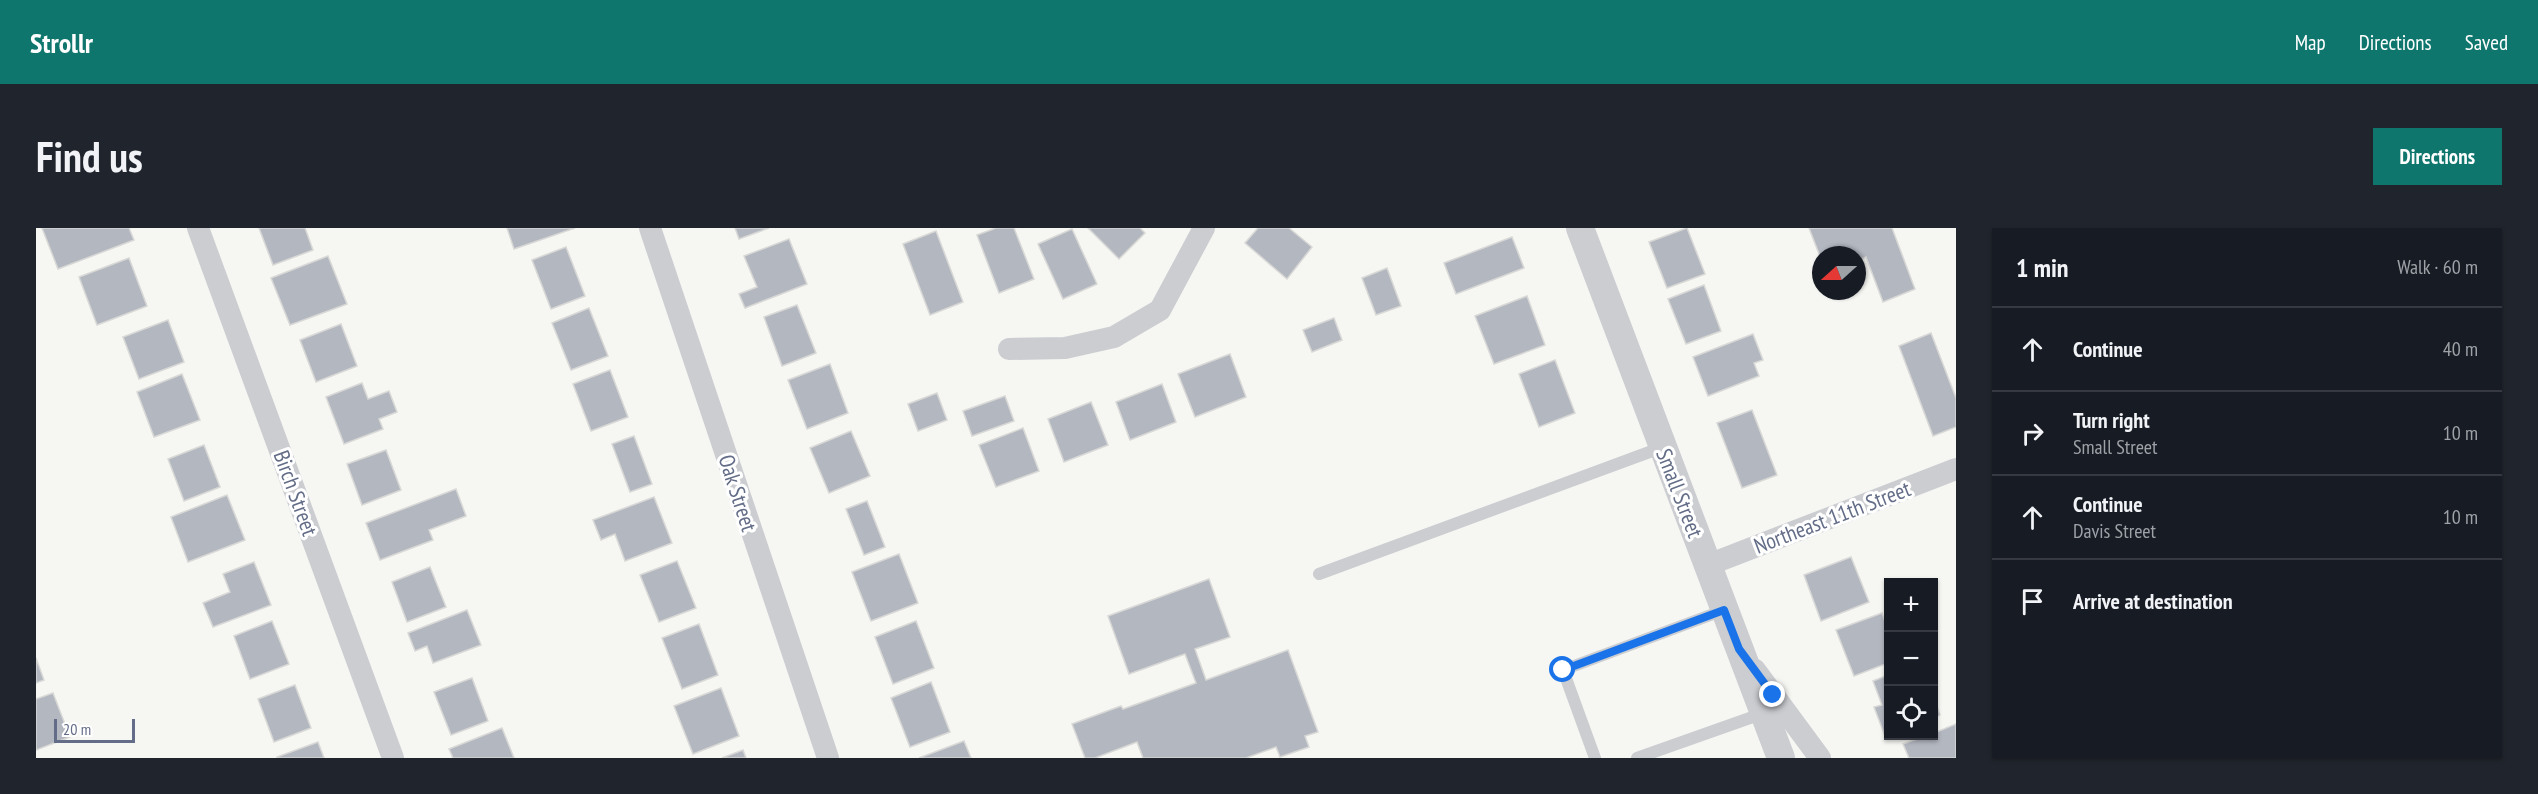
<!DOCTYPE html>
<html lang="en">
<head>
<meta charset="utf-8">
<style>
  :root { --surface:#171b24; --page:#20242c; --text:#f1f3f6; --muted:#9ea1a6; --line:#363941; --accent:#0f766e }
  body { margin:0; font-family:"PT Sans Narrow",sans-serif; background:var(--page); color:var(--text) }
  .controls { position:absolute; right:18px; bottom:18px; display:grid; overflow:hidden; border-radius:0px; box-shadow:0 2px 4px #0004 }
  .controls button { width:54px; height:54px; display:grid; place-items:center; padding:0; border:0; border-bottom:2px solid var(--line); background:var(--surface); color:var(--text); font:30px sans-serif }
  .compass { position:absolute; left:1776px; top:18px; width:54px; height:54px; border-radius:50%; background:var(--surface); box-shadow:0 2px 4px #0004; rotate:249deg }
  .scale { position:absolute; left:18px; bottom:15px; width:81px; box-sizing:border-box; padding-left:6px; border:3px solid #636d87; border-top:0; font-size:16px; line-height:21px; white-space:nowrap; color:#636d87; -webkit-text-stroke:4px #fff; paint-order:stroke }
  .stop { position:absolute; width:18px; height:18px; margin:-14px; border:4px solid #1a73e8; border-radius:50%; background:#fff }
  .stop.end { background:#1a73e8; border-color:#fff; box-shadow:0 2px 6px #0008 }
  .list { margin:0; padding:0; list-style:none }
  h2 { display:flex; justify-content:space-between; align-items:center; height:78px; margin:0; padding:0 24px; font-size:26px }
  h2 small { font-size:20px; font-weight:400; color:var(--muted) }
  .list li { display:grid; grid-template-columns:39px 1fr auto; gap:18px; align-items:center; box-sizing:border-box; height:84px; padding:0 24px; border-top:2px solid var(--line) }
  .list b { display:block; font-size:22px; white-space:nowrap }
  .list p { margin:0; font-size:20px; white-space:nowrap; color:var(--muted) }
  .list em { font-size:20px; font-style:normal; color:var(--muted) }
  .icon { flex:none; width:33px; height:33px; fill:none; stroke:currentColor; stroke-width:2; stroke-linecap:round; stroke-linejoin:round }
  .map { position:relative; flex:none; width:1920px; height:530px; overflow:hidden; border-radius:0px }
  header { display:flex; align-items:center; gap:36px; box-sizing:border-box; height:84px; padding:0 30px; background:var(--accent); color:#fff }
  header strong { font-size:28px }
  nav { display:flex; gap:33px; margin-inline-start:auto; font-size:21px }
  .intro { display:flex; align-items:center; justify-content:space-between; box-sizing:border-box; height:144px; padding:0 36px }
  h1 { margin:0; font-size:42px }
  .button { padding:15px 27px; border-radius:0px; background:var(--accent); color:#fff; font-size:21px; font-weight:700 }
  main { display:flex; gap:36px; padding:0 36px }
  aside { flex:1; background:var(--surface); border-radius:0px; box-shadow:0 2px 4px #0004 }
  .map>svg:first-child { display:block }
  .building { fill:#b3b7c0; stroke:#d8d8d6; stroke-width:1.5 }
  .lines { fill:none; stroke-linecap:round; stroke-linejoin:round }
  .service { stroke:#cbcdd1; stroke-width:12 }
  .minor { stroke:#cbcdd1; stroke-width:22 }
  .tertiary { stroke:#cbcdd1; stroke-width:28 }
  .route { stroke:#1a73e8; stroke-width:8 }
  .labels { text-anchor:middle; dominant-baseline:central; stroke-width:6; stroke-linejoin:round; paint-order:stroke }
  .street-label { font-size:22px; fill:#636d87; stroke:#fff }
</style>
</head>
<body>
<header>
<strong>Strollr</strong>
<nav><a>Map</a><a>Directions</a><a>Saved</a></nav>
</header>
<div class="intro"><h1>Find us</h1><a class="button">Directions</a></div>
<main>
<div class="map">
<svg width="1920" height="530" viewBox="0 0 1920 530">
  <rect width="100%" height="100%" fill="#f6f7f3"/>
  <g class="building">
    <path d="M6,0h87l5,12 -76,29z"/>
    <path d="M223,0h46l8,22 -40,15z"/>
    <path d="M471,0h68l-61,21z"/>
    <path d="M699,0h34l-30,11z"/>
    <path d="M960,0h18l20,51 -35,14 -22,-58z"/>
    <path d="M1052,0h52l5,5 -26,26z"/>
    <path d="M1222,0h31l23,19 -25,32 -42,-36z"/>
    <path d="M1651,0l18,46 -38,14 -18,-46z"/>
    <path d="M1773,0h83l23,61 -32,13 -17,-45 -9,4v-6h-36v4z"/>
    <path d="M1036,1l25,55 -34,15 -25,-55z"/>
    <path d="M900,3l27,71 -33,13 -27,-71z"/>
    <path d="M1476,9l12,31 -68,26 -12,-31z"/>
    <path d="M753,11l18,45 -62,24 -6,-14 18,-7 -13,-31z"/>
    <path d="M530,19l19,49 -34,13 -19,-49z"/>
    <path d="M292,28l19,48 -57,21 -19,-47z"/>
    <path d="M93,30l18,48 -50,19 -18,-48z"/>
    <path d="M1351,40l14,38 -25,9 -14,-37z"/>
    <path d="M1668,57l17,46 -35,13 -18,-45z"/>
    <path d="M1491,68l18,49 -51,19 -19,-48z"/>
    <path d="M761,77l19,48 -34,13 -18,-49z"/>
    <path d="M553,80l19,48 -37,14 -19,-47z"/>
    <path d="M1298,90l8,22 -30,12 -9,-22z"/>
    <path d="M132,92l16,42 -45,17 -16,-42z"/>
    <path d="M305,96l16,42 -41,16 -16,-42z"/>
    <path d="M1895,105l25,65v29l-23,9 -34,-90z"/>
    <path d="M1717,106l10,26 -9,3 5,13 -51,20 -15,-39z"/>
    <path d="M1194,126l16,43 -51,20 -17,-43z"/>
    <path d="M1519,132l20,53 -36,14 -20,-53z"/>
    <path d="M794,136l18,49 -41,16 -19,-49z"/>
    <path d="M574,142l18,47 -37,14 -18,-47z"/>
    <path d="M146,146l18,46 -46,17 -17,-45z"/>
    <path d="M326,155l6,16 21,-8 8,21 -18,7 4,10 -39,15 -18,-47z"/>
    <path d="M1126,156l14,38 -46,18 -14,-38z"/>
    <path d="M901,165l10,27 -29,11 -10,-27z"/>
    <path d="M969,168l9,25 -42,15 -9,-25z"/>
    <path d="M1055,174l17,43 -44,17 -16,-43z"/>
    <path d="M1716,182l25,65 -35,13 -25,-65z"/>
    <path d="M987,200l16,43 -43,16 -17,-42z"/>
    <path d="M815,203l19,45 -41,17 -19,-45z"/>
    <path d="M598,208l18,48 -22,8 -18,-48z"/>
    <path d="M168,217l16,42 -36,14 -16,-42z"/>
    <path d="M350,222l15,40 -39,15 -15,-41z"/>
    <path d="M420,261l10,27 -37,14 4,10 -53,20 -14,-37z"/>
    <path d="M191,267l18,45 -57,22 -17,-45z"/>
    <path d="M618,269l18,46 -47,18 -10,-27 -14,6 -8,-20z"/>
    <path d="M831,273l18,46 -21,8 -18,-46z"/>
    <path d="M863,326l19,49 -47,18 -19,-49z"/>
    <path d="M1815,329l18,45 -48,19 -17,-46z"/>
    <path d="M641,333l19,47 -37,14 -19,-47z"/>
    <path d="M218,334l17,43 -58,22 -10,-24 27,-11 -7,-18z"/>
    <path d="M394,339l16,40 -39,15 -15,-40z"/>
    <path d="M1173,351l21,58 -35,12 11,31 82,-30 30,82 -13,4 4,11 -29,10 -4,-10 -30,11h-103l-6,-16 -42,16h-10l-13,-34 49,-18 2,3 73,-26 -11,-29 -56,20 -21,-58z"/>
    <path d="M431,382l14,35 -48,18 -6,-17 -12,5 -7,-18z"/>
    <path d="M1846,385l6,18v32l-34,13 -18,-46z"/>
    <path d="M236,393l17,43 -39,15 -16,-43z"/>
    <path d="M880,393l18,47 -41,16 -18,-47z"/>
    <path d="M663,396l19,51 -36,14 -20,-51z"/>
    <path d="M0,430l8,22 -8,3z"/>
    <path d="M1852,447v60l-3,1 -11,-29 8,-2 -9,-24z"/>
    <path d="M436,450l16,43 -37,14 -17,-43z"/>
    <path d="M895,454l19,50 -40,15 -19,-49z"/>
    <path d="M259,457l16,43 -37,14 -16,-43z"/>
    <path d="M685,460l18,48 -46,18 -19,-48z"/>
    <path d="M17,465l17,44 -34,13v-51z"/>
    <path d="M1898,470l6,17 -6,3z"/>
    <path d="M1920,496v34h-47l-6,-14 23,-8h8v-3z"/>
    <path d="M466,500l12,30h-61l-4,-9z"/>
    <path d="M928,513l7,17h-52z"/>
    <path d="M282,514l6,16h-47v-1z"/>
    <path d="M707,522l3,8h-24z"/>
  </g>
  <g class="lines">
    <g class="service">
      <path d="M1283,346l344,-127"/>
      <path d="M1559,530l-32,-88 161,-60"/>
      <path d="M1601,530l127,-45"/>
    </g>
    <g class="minor">
      <path d="M162,0l195,530"/>
      <path d="M614,0l178,530"/>
      <path d="M973,121l56,-1 49,-11 46,-27 44,-82"/>
      <path d="M1672,337l248,-96"/>
      <path d="M1719,442l65,88"/>
    </g>
    <path class="tertiary" d="M1544,0l201,530"/>
  </g>
  <g class="lines">
    <path class="route" d="M1527,442l161,-60 15,39 34,46"/>
  </g>
  <g class="labels">
    <g class="street-label">
      <text transform="translate(260 265) rotate(70)">Birch Street</text>
      <text transform="translate(702 265) rotate(72)">Oak Street</text>
      <text transform="translate(1644 265) rotate(69)">Small Street</text>
      <text transform="translate(1796 289) rotate(-21)">Northeast 11th Street</text>
    </g>
  </g>
</svg>
<div class="controls">
<button>+</button>
<button>−</button>
<button><svg class="icon" aria-label="locate" viewBox="0 0 24 24"><circle cx="12" cy="12" r="6"/><path d="M12 2v4M12 18v4M2 12h4M18 12h4"/></svg></button>
</div>
<svg class="compass" viewBox="-18 -18 36 36"><path d="M0-13l5 13h-10z" fill="#e53935"/><path d="M0 13l5-13h-10z" fill="#9ea1a6"/></svg>
<div class="scale">20 m</div>
<div class="stop" style="left:1527px;top:442px"></div>
<div class="stop end" style="left:1737px;top:467px"></div>
</div>
<aside>
<h2>1 min<small>Walk · 60 m</small></h2>
<ul class="list">
<li><svg class="icon" aria-label="ahead" viewBox="0 0 24 24"><path d="M12 20V5M6 11l6-6 6 6"/></svg><div><b>Continue</b></div><em>40 m</em></li>
<li><svg class="icon" aria-label="right" viewBox="0 0 24 24"><path d="M7 20v-9h11M14 6l5 5-5 5"/></svg><div><b>Turn right</b><p>Small Street</p></div><em>10 m</em></li>
<li><svg class="icon" aria-label="ahead" viewBox="0 0 24 24"><path d="M12 20V5M6 11l6-6 6 6"/></svg><div><b>Continue</b><p>Davis Street</p></div><em>10 m</em></li>
<li><svg class="icon" aria-label="arrive" viewBox="0 0 24 24"><path d="M6 21V4h12l-3 4 3 4H6"/></svg><div><b>Arrive at destination</b></div></li>
</ul>
</aside>
</main>
</body>
</html>
